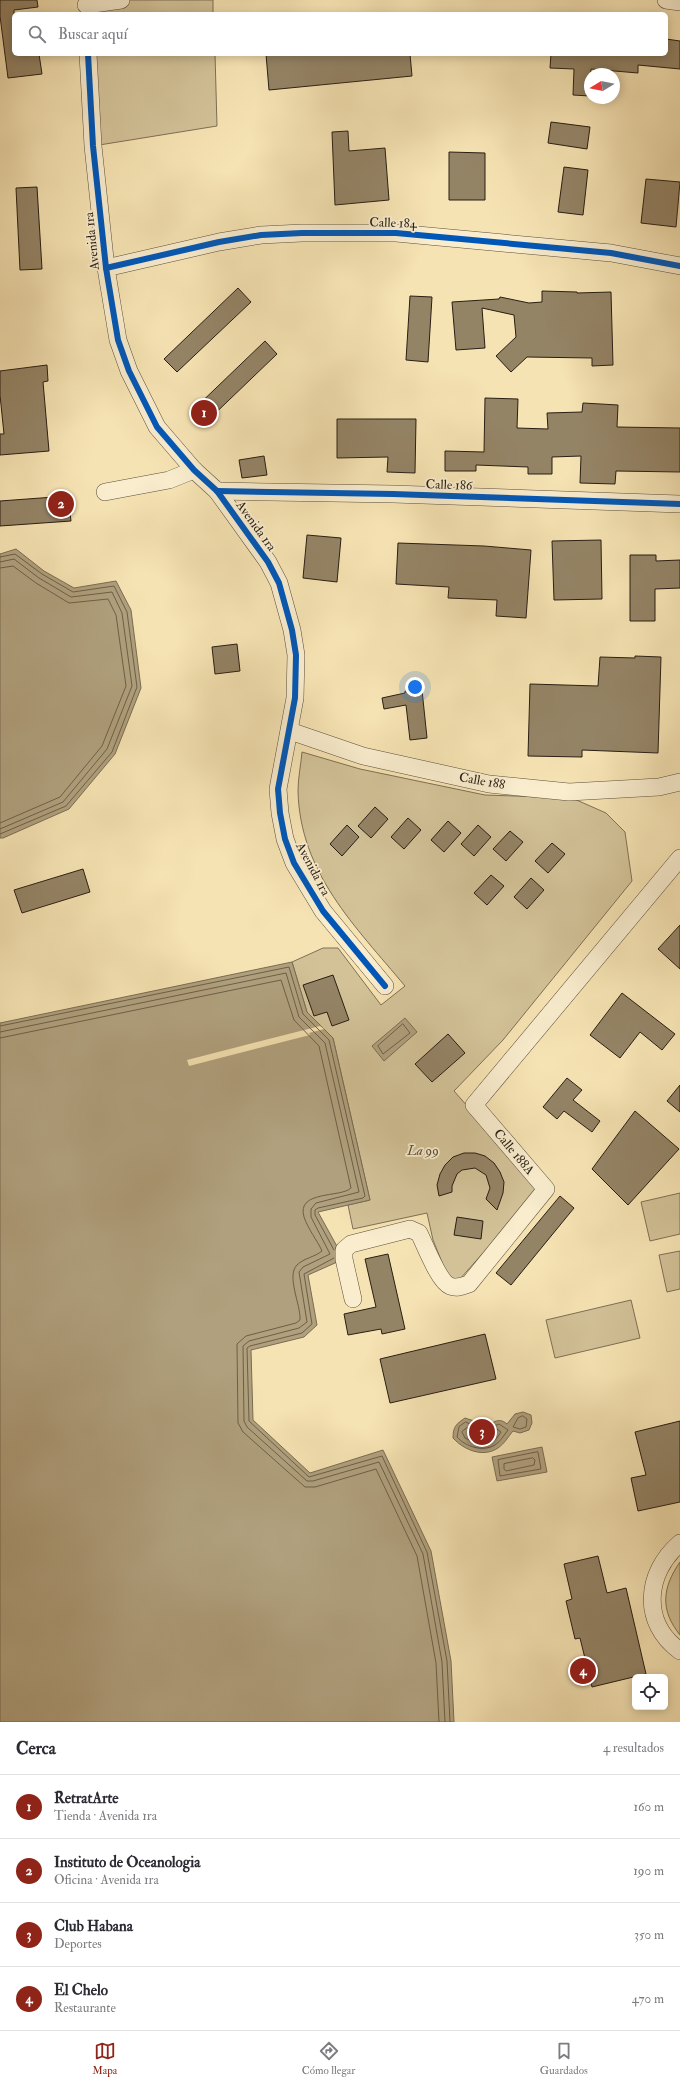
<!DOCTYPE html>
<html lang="es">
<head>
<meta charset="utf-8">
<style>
  :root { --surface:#fff; --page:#f2f2f3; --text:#2b2b33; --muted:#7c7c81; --line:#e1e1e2; --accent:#8f2418 }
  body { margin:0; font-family:"IM FELL Double Pica",serif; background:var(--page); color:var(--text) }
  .controls { position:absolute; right:12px; bottom:12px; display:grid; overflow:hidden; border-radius:6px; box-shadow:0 2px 10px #0003 }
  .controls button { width:36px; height:36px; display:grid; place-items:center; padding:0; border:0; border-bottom:1px solid var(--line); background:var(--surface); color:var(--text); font:20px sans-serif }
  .compass { position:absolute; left:584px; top:68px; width:36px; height:36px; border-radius:50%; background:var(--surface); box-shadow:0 2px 10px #0003; rotate:260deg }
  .you { position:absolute; left:415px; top:687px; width:14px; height:14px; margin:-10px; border:3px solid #fff; border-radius:50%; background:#1a73e8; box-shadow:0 0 0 6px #1a73e833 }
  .badge { display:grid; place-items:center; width:26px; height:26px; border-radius:50%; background:var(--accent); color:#fff; font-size:13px; font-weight:700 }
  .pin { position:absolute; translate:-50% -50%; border:2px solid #fff; box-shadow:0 1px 4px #0006 }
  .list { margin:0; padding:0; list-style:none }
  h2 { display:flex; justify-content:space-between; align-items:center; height:52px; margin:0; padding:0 16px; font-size:17px }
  h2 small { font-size:13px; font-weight:400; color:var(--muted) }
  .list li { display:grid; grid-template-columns:26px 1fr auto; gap:12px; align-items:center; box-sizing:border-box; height:64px; padding:0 16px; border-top:1px solid var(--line) }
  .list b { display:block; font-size:15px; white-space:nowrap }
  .list p { margin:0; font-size:13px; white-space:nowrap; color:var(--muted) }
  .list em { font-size:13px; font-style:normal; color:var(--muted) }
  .icon { flex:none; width:22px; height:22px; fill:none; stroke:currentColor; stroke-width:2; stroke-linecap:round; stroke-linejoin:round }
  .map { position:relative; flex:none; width:680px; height:1722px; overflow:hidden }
  .search { position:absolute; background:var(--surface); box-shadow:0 2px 10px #0003; left:12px; right:12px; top:12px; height:44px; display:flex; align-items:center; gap:10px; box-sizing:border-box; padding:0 14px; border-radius:6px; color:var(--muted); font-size:15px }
  .sheet { height:308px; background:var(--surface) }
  nav { display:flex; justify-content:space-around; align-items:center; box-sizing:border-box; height:56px; border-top:1px solid var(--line); background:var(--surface); font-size:11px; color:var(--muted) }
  nav a { display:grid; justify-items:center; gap:2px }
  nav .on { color:var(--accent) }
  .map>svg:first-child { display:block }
  .green { fill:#d3c298; stroke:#7e7056 }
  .water { fill:#b0a07d; stroke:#7a6c53 }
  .pier { fill:#f6e3b3 }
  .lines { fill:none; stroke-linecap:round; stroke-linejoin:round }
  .shore { stroke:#6c5f48; stroke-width:1 }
  .building { fill:#948466; stroke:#291e13 }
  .minor-casing { stroke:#5c4f3b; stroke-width:18 }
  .minor { stroke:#f9edce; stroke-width:17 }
  .cycleway-casing { stroke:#f9edce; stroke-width:8 }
  .cycleway { stroke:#0057b8; stroke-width:6 }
  .labels { text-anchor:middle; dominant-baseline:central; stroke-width:3.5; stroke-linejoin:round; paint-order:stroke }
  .street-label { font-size:13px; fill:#291e13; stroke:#f9edce }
  .park-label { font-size:13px; font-style:italic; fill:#5c4f3b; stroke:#f9edce }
</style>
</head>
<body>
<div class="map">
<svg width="680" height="1722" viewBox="0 0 680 1722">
  <rect width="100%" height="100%" fill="#f6e3b3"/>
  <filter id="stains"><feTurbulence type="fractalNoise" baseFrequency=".005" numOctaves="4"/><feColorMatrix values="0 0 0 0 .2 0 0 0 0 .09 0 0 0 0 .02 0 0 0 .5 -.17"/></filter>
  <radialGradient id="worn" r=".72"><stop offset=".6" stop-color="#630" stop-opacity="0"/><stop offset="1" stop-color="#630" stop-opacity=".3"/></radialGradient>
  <g class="green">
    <path d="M85,0h128v14h-127z"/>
    <path d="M88,54h127l2,72 -124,20z"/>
    <path d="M302,752l58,17 125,26 87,3 34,15 19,19 7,49 -129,159 -49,51 86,98 -81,91 -11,-3 -15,-37 -6,-27 -74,16 -5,-24 22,-5 -37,-162 -26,-26 -15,-50 31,-14h15l43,57 24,-19c-50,-60 -105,-113 -107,-195 0,-13 3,-27 4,-39z"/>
    <path d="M680,1193v41l-30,7 -9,-39z"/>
    <path d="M680,1251v38l-13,3 -8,-37z"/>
    <path d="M631,1300l9,38 -85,20 -9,-38z"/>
    <path d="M680,1562v73c-20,-25 -18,-47 0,-73z"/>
  </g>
  <g class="water">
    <path d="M16,549l28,22 30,17 42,-7 15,29 10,78 -26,66 -46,55 -66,29h-3v-284z"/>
    <path d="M292,962l15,50 26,26 37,162 -52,12 26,47 -36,16 9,50 -13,12 -53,13 2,70 57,53 73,-23 48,101 20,110 3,61h-454v-699z"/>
    <path d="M405,1018l12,14 -33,29 -12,-15z"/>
    <path d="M523,1412l8,3 1,8 -3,7 -9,3 -7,-2c-5,6 -8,12 -15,17 -15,10 -34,2 -45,-10 0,-11 3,-14 12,-20l9,3 9,7c9,-4 15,-12 24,-4l8,-10z"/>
    <path d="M542,1447l5,25 -50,9 -5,-24z"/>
  </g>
  <path class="pier" d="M320,1026l4,3 -15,4 1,2 -121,31 -2,-6z"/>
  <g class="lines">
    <g class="shore">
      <path d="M0,557l15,-3 27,20 31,18 41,-6 13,26 10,75 -25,65 -46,54 -66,28"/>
      <path d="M0,562l14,-3 25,19 32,19 41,-5 10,21 10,73 -25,63 -44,53 -63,27"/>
      <path d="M0,568l13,-2 23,17 33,20 39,-4 8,16 10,71 -24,60 -42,51 -60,26"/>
      <path d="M403,1024l7,9 -27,21 -5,-8z"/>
      <path d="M0,1026l289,-59 14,47 26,26 36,156 -2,2 -45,10 -3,2v5l19,35"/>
      <path d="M0,1032l286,-59 13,44 26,26 34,149 -43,11 -5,6v8l19,37 -27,13 -4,5 8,50 -8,6 -50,13 -6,5 1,75 3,6 60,54h6l66,-19 44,92 19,108 3,60"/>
      <path d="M0,1038l281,-58 13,40 25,26 32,142c-10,10 -55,2 -47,29 4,12 13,23 18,34 -7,6 -18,7 -25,14 -11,11 4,40 3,55l-4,3 -50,13 -9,8 1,79 5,9 62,55h10l61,-18 41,87 19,107 3,59"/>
      <path d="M334,1258l-30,16 8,50 -10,9 -52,13 -3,2 2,73 60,56 73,-21 45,96 20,109 3,61"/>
      <path d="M523,1416l4,3 -1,8 -6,2 -7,-2 5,-9z"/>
      <path d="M466,1422l16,9 17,-7 9,6c-4,5 -7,11 -13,15 -12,7 -29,2 -38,-8l2,-10z"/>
      <path d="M467,1428l14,8 10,-2 6,-5 4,3c-8,15 -23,12 -36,6l-3,-6z"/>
      <path d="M538,1452l3,17 -41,7 -2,-16z"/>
      <path d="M533,1458l2,2 -1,5 -28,6 -2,-2v-5z"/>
    </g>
  </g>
  <g class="building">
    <path d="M0,0h37l1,7 -24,3v44h25l3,20 -34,4 -8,-62z"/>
    <path d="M666,39l14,2v28l-42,-4v8l-47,-4 -1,27 -17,-1 1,-26 -24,-1 1,-14h115z"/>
    <path d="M266,54h144l2,22 -143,14z"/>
    <path d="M551,122l39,5 -3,22 -39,-6z"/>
    <path d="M348,131l1,20 36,-3 4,52 -54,5 -3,-73z"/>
    <path d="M449,152l36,1v47h-36z"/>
    <path d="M564,167l24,3 -5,45 -25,-3z"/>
    <path d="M646,179l34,3 -4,45 -35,-4z"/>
    <path d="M37,187l5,82 -22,1 -4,-82z"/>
    <path d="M238,288l13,14 -74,70 -13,-13z"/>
    <path d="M542,291l35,1v1l34,-1 2,73 -21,1v-8l-65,-1 -16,15 -15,-16 20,-19 -2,-22 -32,-7 3,40 -29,2 -4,-48 47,-3 1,-2 29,6 13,-1z"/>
    <path d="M410,296l22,1 -4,65 -22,-2z"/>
    <path d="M265,341l12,13 -74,71 -12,-13z"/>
    <path d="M47,365l1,16 -5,1 6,69 -49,4v-21h4l-4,-39v-24z"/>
    <path d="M485,398l33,1 -1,29 31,1 -1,-16 35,-1 1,-9 35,2 -1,22 63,1v44l-64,-1 -1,13 -35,-1 1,-27 -29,1v17h-24v-7l-52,-2v6h-31v-20l39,1z"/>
    <path d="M337,419h79l-1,54 -28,-1 1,-15 -51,1z"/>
    <path d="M264,456l3,19 -25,3 -3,-18z"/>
    <path d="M68,496l3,25 -71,5v-25z"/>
    <path d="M307,535l34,3 -4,44 -34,-4z"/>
    <path d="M601,540l1,59 -48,1 -2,-59z"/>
    <path d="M398,543l86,3 47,4 -5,68 -30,-2 1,-16 -49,-2 1,-11 -53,-3z"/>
    <path d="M630,555h26v6l24,-1v28l-25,1v32h-25z"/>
    <path d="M237,644l3,27 -25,3 -3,-27z"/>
    <path d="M635,656l26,1 -3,96 -76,-3v7l-54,-1 2,-72 68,2 2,-29 35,1z"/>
    <path d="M422,690l5,48 -17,2 -4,-35 -22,4 -2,-11 23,-5v-2z"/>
    <path d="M375,807l13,12 -17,19 -13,-12z"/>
    <path d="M408,818l13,12 -17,19 -13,-12z"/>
    <path d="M448,821l13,12 -17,19 -13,-12z"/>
    <path d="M347,825l12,12 -17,19 -12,-12z"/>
    <path d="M478,825l13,12 -17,19 -13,-12z"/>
    <path d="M510,831l13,11 -17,19 -13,-12z"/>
    <path d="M552,843l13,11 -17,19 -13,-12z"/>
    <path d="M83,869l7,23 -68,21 -8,-23z"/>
    <path d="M491,875l13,11 -17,19 -13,-12z"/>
    <path d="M531,878l13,12 -17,19 -13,-12z"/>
    <path d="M680,925v44l-22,-20z"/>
    <path d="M333,975l16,45 -17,6 -5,-14 -13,4 -11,-31z"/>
    <path d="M622,993l53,41 -13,16 -22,-18 -20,26 -30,-23z"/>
    <path d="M448,1034l17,19 -33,29 -17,-18z"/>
    <path d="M567,1078l15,12 -9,10 27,21 -8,11 -28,-21 -7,8 -14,-12z"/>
    <path d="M680,1085v27l-13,-11z"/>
    <path d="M635,1111l44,38 -51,56 -36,-36z"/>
    <path d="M464,1153h11l10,3 9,7 6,9 4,10 -1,11 -6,17 -11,-11 4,-11 -4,-13 -11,-7 -13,2 -5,4 -5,12v6l-13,4 -2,-11 3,-11 5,-9 8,-8z"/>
    <path d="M560,1196l14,12 -63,77 -15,-12z"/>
    <path d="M457,1217l26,4 -2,18 -27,-4z"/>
    <path d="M388,1254l17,75 -23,5 -1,-5 -33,6 -4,-21 32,-7 -11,-48z"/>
    <path d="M485,1334l11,45 -106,24 -10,-44z"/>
    <path d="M680,1421v81l-42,9 -7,-33 15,-3 -11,-43z"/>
    <path d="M598,1556l9,37 19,-5 20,86 -54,13 -12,-49 -5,1 -9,-38 6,-2 -8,-35z"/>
  </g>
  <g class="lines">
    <g class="minor-casing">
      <g id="minor">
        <path d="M666,0l14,2"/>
        <path d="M86,5l35,-5"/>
        <path d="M88,54l5,92 13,122 12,72 11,31 28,56 37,43 23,21 51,71 11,21 13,47 4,25 -1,43 -17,91 2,24 5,26 9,24 29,48 62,75"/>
        <path d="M106,268l113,-26 42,-7 41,-2h94l215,20 69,13"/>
        <path d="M217,491l176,3 287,10"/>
        <path d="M105,492l64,-12 25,-10"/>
        <path d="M290,731l73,25 126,28 80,8 90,-5 21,-5"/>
        <path d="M353,1299l-9,-40v-9l7,-6 59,-15 9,4c6,12 20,49 31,53 7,3 13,0 19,-2l77,-95 -72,-84 206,-247"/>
        <path d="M680,1543c-35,30 -39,80 0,108"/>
      </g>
    </g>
    <use href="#minor" class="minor"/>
    <g class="cycleway-casing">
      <g id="cycleway">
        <path d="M88,54l5,92 13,122 12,72 11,31 28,56 37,43 23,21 51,71 11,21 13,47 4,25 -1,43 -17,91 2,24 5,26 9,24 29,48 62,75"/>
        <path d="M106,268l113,-26 42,-7 41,-2h94l215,20 69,13"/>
        <path d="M217,491l176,3 287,10"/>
      </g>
    </g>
    <use href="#cycleway" class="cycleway"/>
  </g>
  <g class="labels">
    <g class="street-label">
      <text transform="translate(393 223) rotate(2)">Calle 184</text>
      <text transform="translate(92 241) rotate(-96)">Avenida 1ra</text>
      <text transform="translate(449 485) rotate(2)">Calle 186</text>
      <text transform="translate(256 526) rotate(54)">Avenida 1ra</text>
      <text transform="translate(482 781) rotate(10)">Calle 188</text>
      <text transform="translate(313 869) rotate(62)">Avenida 1ra</text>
      <text transform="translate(514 1152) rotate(50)">Calle 188A</text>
    </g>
    <g class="park-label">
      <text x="423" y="1151">La 99</text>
    </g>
  </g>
  <rect width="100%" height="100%" filter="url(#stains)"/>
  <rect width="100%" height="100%" fill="url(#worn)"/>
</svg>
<div class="controls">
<button><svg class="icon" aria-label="locate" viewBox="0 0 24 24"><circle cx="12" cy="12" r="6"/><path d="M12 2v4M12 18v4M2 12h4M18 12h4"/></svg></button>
</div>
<svg class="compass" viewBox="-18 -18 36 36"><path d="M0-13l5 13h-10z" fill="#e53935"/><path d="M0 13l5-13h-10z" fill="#7c7c81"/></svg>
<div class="you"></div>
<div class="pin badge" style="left:204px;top:413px">1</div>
<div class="pin badge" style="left:61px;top:504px">2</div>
<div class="pin badge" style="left:482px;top:1432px">3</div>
<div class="pin badge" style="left:583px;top:1671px">4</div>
<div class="search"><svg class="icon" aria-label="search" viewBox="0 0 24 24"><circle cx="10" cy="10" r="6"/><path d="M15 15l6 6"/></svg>Buscar aquí</div>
</div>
<section class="sheet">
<h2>Cerca<small>4 resultados</small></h2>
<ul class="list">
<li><span class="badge">1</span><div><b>RetratArte</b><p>Tienda · Avenida 1ra</p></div><em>160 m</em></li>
<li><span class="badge">2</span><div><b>Instituto de Oceanologia</b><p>Oficina · Avenida 1ra</p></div><em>190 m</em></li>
<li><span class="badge">3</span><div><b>Club Habana</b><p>Deportes</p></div><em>350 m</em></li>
<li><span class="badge">4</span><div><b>El Chelo</b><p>Restaurante</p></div><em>470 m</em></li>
</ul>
</section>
<nav>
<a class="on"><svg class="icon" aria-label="map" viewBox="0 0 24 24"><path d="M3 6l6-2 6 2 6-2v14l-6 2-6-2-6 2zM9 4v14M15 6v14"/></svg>Mapa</a>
<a><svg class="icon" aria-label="directions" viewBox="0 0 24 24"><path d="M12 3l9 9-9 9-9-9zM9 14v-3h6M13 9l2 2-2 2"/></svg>Cómo llegar</a>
<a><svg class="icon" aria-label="saved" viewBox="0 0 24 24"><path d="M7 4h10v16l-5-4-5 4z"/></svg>Guardados</a>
</nav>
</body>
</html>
